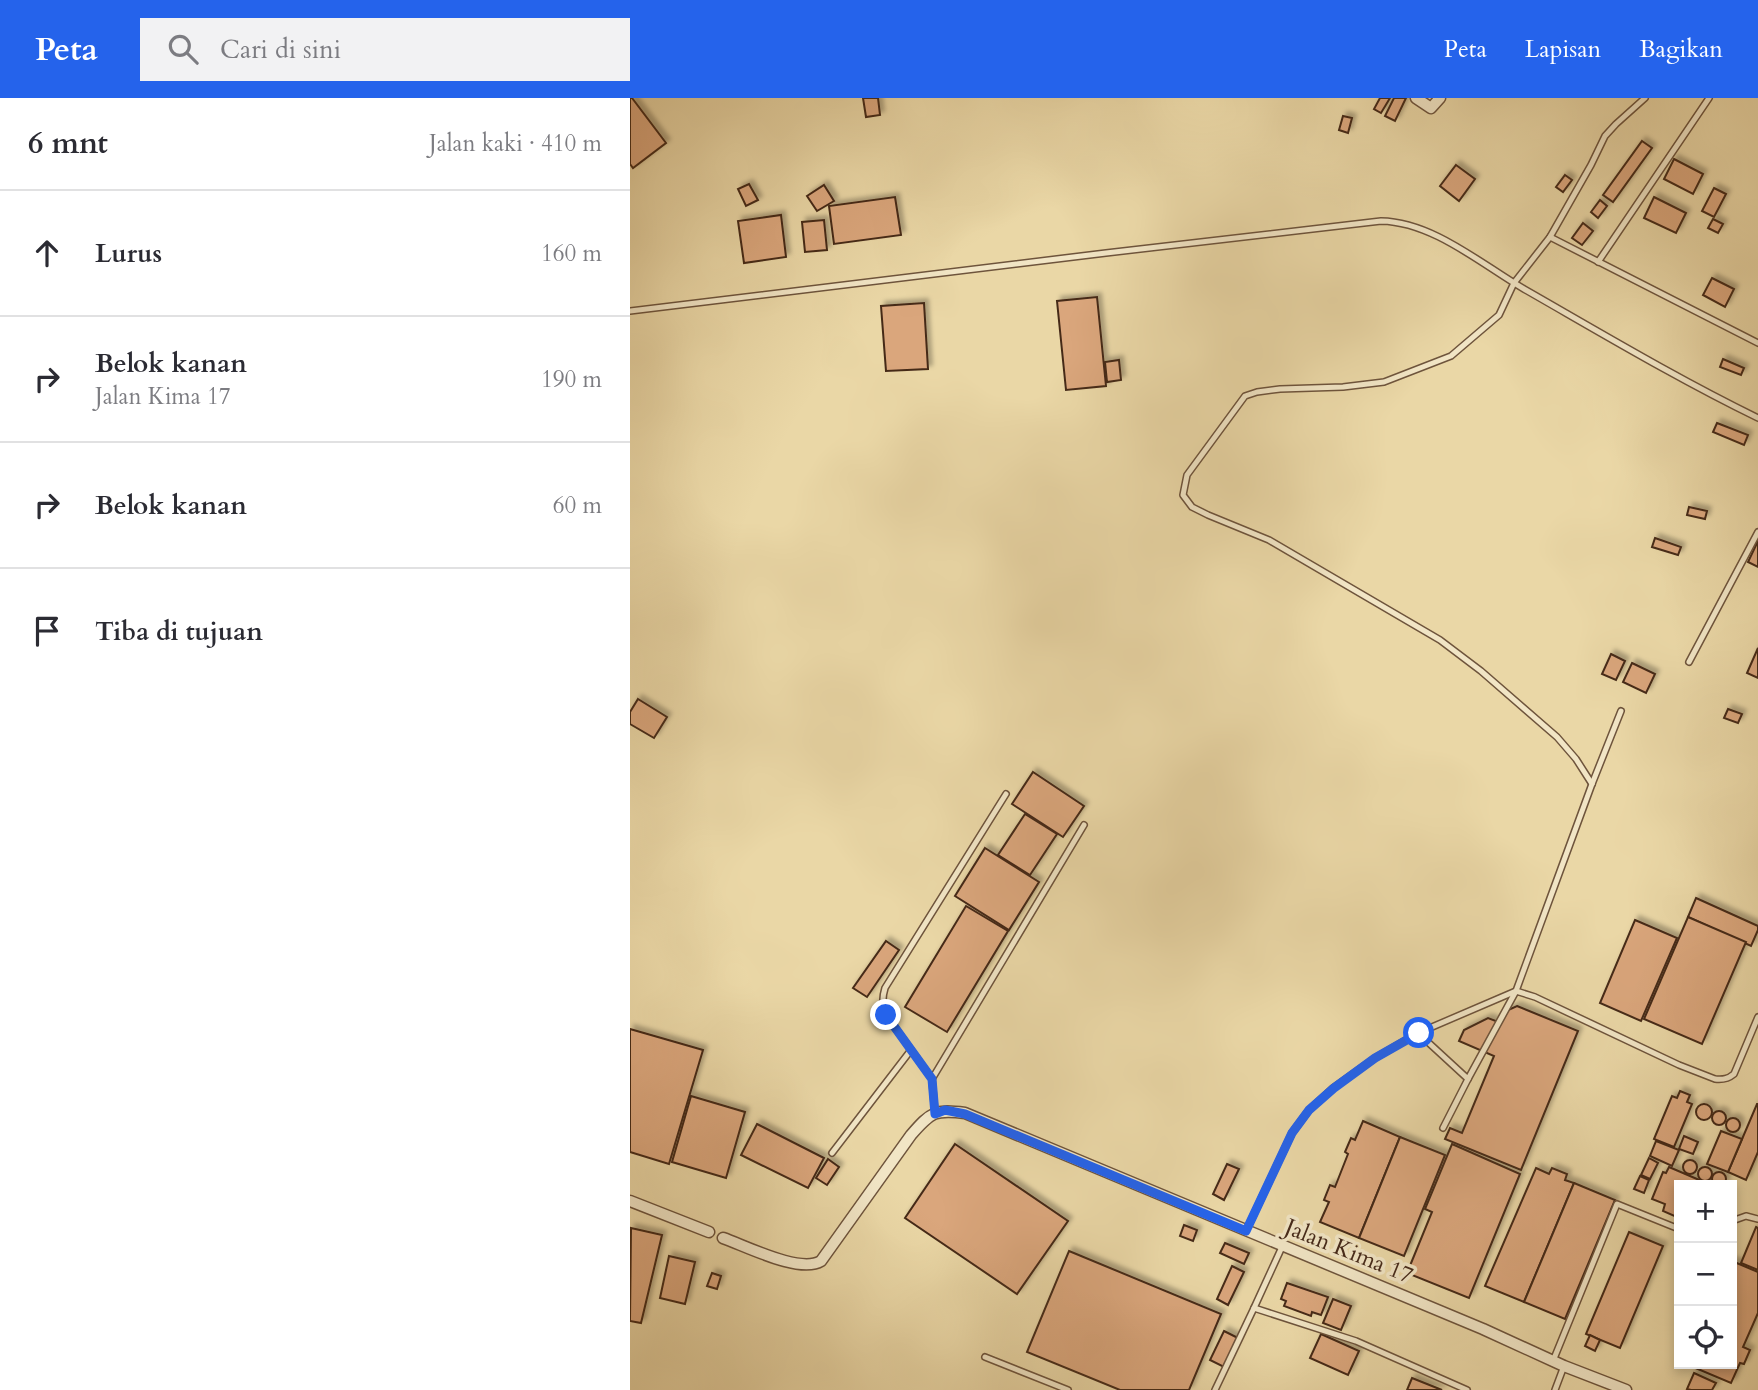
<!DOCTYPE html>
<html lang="id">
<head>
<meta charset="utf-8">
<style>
  :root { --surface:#fff; --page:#f2f2f3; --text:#2b2b33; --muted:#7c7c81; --line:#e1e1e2; --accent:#2563eb }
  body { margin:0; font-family:Cardo,serif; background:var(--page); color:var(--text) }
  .controls { position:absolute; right:21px; bottom:21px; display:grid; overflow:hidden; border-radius:0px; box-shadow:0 4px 10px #0003 }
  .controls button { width:63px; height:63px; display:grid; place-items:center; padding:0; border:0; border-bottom:2px solid var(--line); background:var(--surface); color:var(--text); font:35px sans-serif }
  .stop { position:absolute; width:21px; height:21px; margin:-16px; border:5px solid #2563eb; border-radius:50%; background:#fff }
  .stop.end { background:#2563eb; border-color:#fff; box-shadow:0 2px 7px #0008 }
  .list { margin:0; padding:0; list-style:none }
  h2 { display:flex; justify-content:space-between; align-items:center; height:91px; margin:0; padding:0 28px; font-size:30px }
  h2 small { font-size:23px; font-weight:400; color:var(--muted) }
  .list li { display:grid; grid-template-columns:46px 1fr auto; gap:21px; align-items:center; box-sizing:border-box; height:126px; padding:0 28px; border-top:2px solid var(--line) }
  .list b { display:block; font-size:26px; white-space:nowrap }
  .list p { margin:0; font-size:23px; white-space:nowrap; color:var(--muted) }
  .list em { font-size:23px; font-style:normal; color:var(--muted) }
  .icon { flex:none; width:38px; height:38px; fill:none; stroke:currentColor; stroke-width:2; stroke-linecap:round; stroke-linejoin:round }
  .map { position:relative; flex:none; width:1128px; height:1292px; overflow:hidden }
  header { display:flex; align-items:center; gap:42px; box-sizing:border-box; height:98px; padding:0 35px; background:var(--accent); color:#fff }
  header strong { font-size:33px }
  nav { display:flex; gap:38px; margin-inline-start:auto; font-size:24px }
  .search { width:490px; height:63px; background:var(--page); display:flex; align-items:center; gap:18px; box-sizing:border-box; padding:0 24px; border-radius:0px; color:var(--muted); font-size:26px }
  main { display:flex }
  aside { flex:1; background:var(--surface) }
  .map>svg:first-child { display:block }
  .building { fill:#daa67c; stroke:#452919; stroke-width:2; filter:url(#shadow) }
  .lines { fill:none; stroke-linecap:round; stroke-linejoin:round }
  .lane-casing { stroke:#6e543c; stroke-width:8 }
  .street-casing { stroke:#6e543c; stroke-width:13 }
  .lane { stroke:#f1e5c5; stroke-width:5 }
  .street { stroke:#f1e5c5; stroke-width:10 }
  .route { stroke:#2563eb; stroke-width:9 }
  .labels { text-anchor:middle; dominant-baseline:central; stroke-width:7; stroke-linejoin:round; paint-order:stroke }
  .street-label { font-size:23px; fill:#452919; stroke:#f1e5c5 }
</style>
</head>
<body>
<header>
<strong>Peta</strong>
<div class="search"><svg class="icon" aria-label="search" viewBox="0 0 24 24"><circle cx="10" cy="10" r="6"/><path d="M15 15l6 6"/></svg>Cari di sini</div>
<nav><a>Peta</a><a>Lapisan</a><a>Bagikan</a></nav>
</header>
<main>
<aside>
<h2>6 mnt<small>Jalan kaki · 410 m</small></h2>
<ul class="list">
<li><svg class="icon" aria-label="ahead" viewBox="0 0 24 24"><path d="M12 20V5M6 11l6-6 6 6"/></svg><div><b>Lurus</b></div><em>160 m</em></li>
<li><svg class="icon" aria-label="right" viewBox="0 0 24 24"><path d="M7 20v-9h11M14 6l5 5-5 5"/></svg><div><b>Belok kanan</b><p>Jalan Kima 17</p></div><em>190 m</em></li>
<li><svg class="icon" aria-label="right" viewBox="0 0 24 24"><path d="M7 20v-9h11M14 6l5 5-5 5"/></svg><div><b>Belok kanan</b></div><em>60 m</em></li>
<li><svg class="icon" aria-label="arrive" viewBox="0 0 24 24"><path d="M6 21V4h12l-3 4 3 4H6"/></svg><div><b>Tiba di tujuan</b></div></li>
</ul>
</aside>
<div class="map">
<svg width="1128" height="1292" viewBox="0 0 1128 1292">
  <defs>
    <filter id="shadow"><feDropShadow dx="4" dy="-4" stdDeviation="2" flood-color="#0004"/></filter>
  </defs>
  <rect width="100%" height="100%" fill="#ead7a6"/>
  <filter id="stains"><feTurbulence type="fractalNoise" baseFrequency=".00286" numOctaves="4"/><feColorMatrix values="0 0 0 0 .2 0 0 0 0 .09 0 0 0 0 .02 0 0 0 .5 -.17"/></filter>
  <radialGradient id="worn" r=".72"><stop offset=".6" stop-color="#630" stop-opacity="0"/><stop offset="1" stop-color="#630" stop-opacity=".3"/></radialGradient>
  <g class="building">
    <path d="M0,0h2l34,45 -33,25 -3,-4z"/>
    <path d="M233,0h15l2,17 -14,2z"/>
    <path d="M750,0h10l-9,15 -7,-4z"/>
    <path d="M764,0h12l-11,23 -10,-5z"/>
    <path d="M713,18l9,2 -4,15 -9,-3z"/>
    <path d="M1012,43l10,7 -39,54 -10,-7z"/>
    <path d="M1044,61l29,15 -10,20 -29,-15z"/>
    <path d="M826,67l19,14 -16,22 -19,-15z"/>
    <path d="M935,77l7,5 -9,12 -7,-5z"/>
    <path d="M119,86l9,16 -12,6 -8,-17z"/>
    <path d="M194,87l10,16 -17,10 -10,-15z"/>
    <path d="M1084,90l12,6 -12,23 -12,-6z"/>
    <path d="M265,99l6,38 -67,9 -5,-38z"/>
    <path d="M1024,99l32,16 -10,20 -32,-15z"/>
    <path d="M970,102l7,6 -9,12 -7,-6z"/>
    <path d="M151,117l5,42 -42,6 -6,-42z"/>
    <path d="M1083,121l10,5 -5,9 -10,-5z"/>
    <path d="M194,122l3,30 -22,2 -3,-30z"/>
    <path d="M953,125l10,8 -11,14 -10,-7z"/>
    <path d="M1082,180l22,11 -9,18 -22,-12z"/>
    <path d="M467,199l9,89 -40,4 -9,-89z"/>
    <path d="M294,205l4,66 -42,2 -5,-65z"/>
    <path d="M1093,261l21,9 -3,7 -21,-8z"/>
    <path d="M489,262l2,20 -14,2 -2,-20z"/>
    <path d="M1087,325l31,12 -4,10 -31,-13z"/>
    <path d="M1059,409l18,4 -2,8 -18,-4z"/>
    <path d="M1025,440l26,9 -3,8 -26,-8z"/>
    <path d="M1128,443v26l-10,-5z"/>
    <path d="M1128,550v30l-11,-5z"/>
    <path d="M981,556l14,7 -9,19 -14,-6z"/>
    <path d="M1002,565l23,11 -9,19 -23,-11z"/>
    <path d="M8,601l29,18 -13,21 -24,-14v-12z"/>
    <path d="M1098,611l14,5 -4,9 -14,-5z"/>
    <path d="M403,674l51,34 -21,31 -51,-33z"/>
    <path d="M395,716l32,20 -27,41 -32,-20z"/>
    <path d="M355,750l54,34 -30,48 -54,-34z"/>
    <path d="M1066,800l62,28v4l-7,16 -63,-29z"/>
    <path d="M336,808l42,25 -61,101 -42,-25z"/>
    <path d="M1058,819l58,25 -44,102 -58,-25z"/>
    <path d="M1005,822l42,18 -36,83 -41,-18z"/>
    <path d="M256,843l13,9 -32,47 -14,-9z"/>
    <path d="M887,908l61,25 -57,139 -76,-31 5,-11 12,5 32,-77 -35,-15 5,-11 24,-12 13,5 5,-12z"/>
    <path d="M0,931l73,21 -34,114 -39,-12z"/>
    <path d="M1050,993l10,4 -3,7 5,2 -18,43 -20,-8 18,-43 5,2z"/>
    <path d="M61,998l54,16 -19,66 -54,-16z"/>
    <circle cx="1074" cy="1014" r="8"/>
    <path d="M1127,1006h1v48l-12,28 -18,-8z"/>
    <circle cx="1089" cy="1020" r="7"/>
    <circle cx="1103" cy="1027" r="7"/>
    <path d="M733,1023l37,16 -41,101 -39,-16 9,-20 -5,-2 6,-15 5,2 13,-33 -3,-2 6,-14 4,2z"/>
    <path d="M127,1026l67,34 -16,30 -67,-33z"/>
    <path d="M1091,1033l21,8 -14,33 -21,-8z"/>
    <path d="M1054,1038l14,6 -5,12 -14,-5z"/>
    <path d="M770,1039l45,18 -41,101 -45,-18z"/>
    <path d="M1026,1043l23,9 -7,16 -22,-10z"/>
    <path d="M325,1046l113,77 -51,73 -112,-76z"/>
    <path d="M822,1046l68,30 -51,124 -62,-25 25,-61 -7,-3z"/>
    <path d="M1019,1060l9,5 -8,16 -9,-4z"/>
    <path d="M198,1061l11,8 -12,18 -11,-7z"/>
    <circle cx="1060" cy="1069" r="7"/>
    <path d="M597,1066l12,5 -15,31 -11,-6z"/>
    <path d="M1039,1069l42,18h-32v33l-16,-7 2,-7 -13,-5 11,-27 3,1z"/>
    <circle cx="1075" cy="1076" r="7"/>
    <path d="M906,1070l13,6 3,-6 15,6 -2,6 9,3 -50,119 -39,-16z"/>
    <circle cx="1089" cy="1081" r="7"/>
    <path d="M1010,1078l9,4 -5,13 -10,-4z"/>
    <path d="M944,1085l41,17 -50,119 -41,-17z"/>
    <path d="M554,1127l13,5 -4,11 -13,-5z"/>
    <path d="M1126,1129l2,1v42l-17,-7z"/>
    <path d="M1,1130l31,7 -21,88 -11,-2z"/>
    <path d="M999,1134l34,14 -43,102 -34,-14z"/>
    <path d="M595,1145l24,10 -5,11 -24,-11z"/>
    <path d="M439,1153l152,63 -32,76h-69l-93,-38z"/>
    <path d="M39,1158l26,6 -10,42 -25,-6z"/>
    <path d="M1102,1163l26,11v41l-15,34 7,3 -6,14 -4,-1 -9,20 -45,-19h46z"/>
    <path d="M602,1168l12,6 -16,33 -11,-6z"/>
    <path d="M82,1175l9,3 -4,13 -10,-3z"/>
    <path d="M657,1185l41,14 -7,18 -9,-3 -1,4 -27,-10 2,-5 -5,-2z"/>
    <path d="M703,1201l18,7 -10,24 -18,-7z"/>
    <path d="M594,1233l14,7 -14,29 -14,-7z"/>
    <path d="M691,1236l38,17 -11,24 -38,-17z"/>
    <path d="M960,1237l10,5 -5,11 -10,-5z"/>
    <path d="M1064,1275l22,10 -4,7h-21l-4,-1z"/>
    <path d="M782,1280l30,12h-35z"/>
  </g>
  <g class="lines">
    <g class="lane-casing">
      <g id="lane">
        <path d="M920,139l208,106"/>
        <path d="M968,164l111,-164"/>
        <path d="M0,213l476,-58 275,-32c52,1 100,43 143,68 77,44 154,90 234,129"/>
        <path d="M1059,564l69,-130"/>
        <path d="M962,686l-16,-25 -19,-22 -76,-66 -41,-31 -171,-100 -61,-25 -16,-8 -9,-12 4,-20 58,-79 12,-4 23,-3 63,-2 41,-5 67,-26 48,-41 15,-32 36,-46 41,-72 14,-29 11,-12 29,-26"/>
        <path d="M788,935l50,46 48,-88 76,-207 29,-73"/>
        <path d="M302,981l-46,-64c-4,-10 -4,-17 -1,-27l121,-194"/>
        <path d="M305,1016l-3,-35 152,-254"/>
        <path d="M813,1030l25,-49"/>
        <path d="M202,1055l79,-103"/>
        <path d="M1102,1123l14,-5 12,3"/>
        <path d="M616,1133l46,-98 17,-23 24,-22 42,-30 43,-25 98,-42 19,6 144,68 36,14c8,1 13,0 19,-5l24,-57"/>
        <path d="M652,1149l-28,61 102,33 111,49"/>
        <path d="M355,1259l83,33"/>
        <path d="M923,1263l64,-157 62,25"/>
        <path d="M585,1292l39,-82"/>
        <path d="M925,1292l9,-24"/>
      </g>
    </g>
    <g class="street-casing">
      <g id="street">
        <path d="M786,0l15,10 9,-10"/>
        <path d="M0,1103l79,31"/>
        <path d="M93,1140c23,8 77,36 98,23l90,-126c20,-23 24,-26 54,-22l518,216 81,37 62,24"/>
      </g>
    </g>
    <use href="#lane" class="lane"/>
    <use href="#street" class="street"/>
  </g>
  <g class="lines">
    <path class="route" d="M256,917l46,64 3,35 10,-4 20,4 281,117 46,-98 17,-23 25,-22 41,-30 44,-25"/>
  </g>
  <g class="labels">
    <g class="street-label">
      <text transform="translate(719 1153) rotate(22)">Jalan Kima 17</text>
    </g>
  </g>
  <rect width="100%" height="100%" filter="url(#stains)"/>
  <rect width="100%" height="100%" fill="url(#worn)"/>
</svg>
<div class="controls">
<button>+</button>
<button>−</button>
<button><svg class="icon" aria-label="locate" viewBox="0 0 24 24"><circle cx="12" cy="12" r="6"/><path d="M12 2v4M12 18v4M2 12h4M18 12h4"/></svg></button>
</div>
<div class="stop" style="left:789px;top:935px"></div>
<div class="stop end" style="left:256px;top:917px"></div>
</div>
</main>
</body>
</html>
